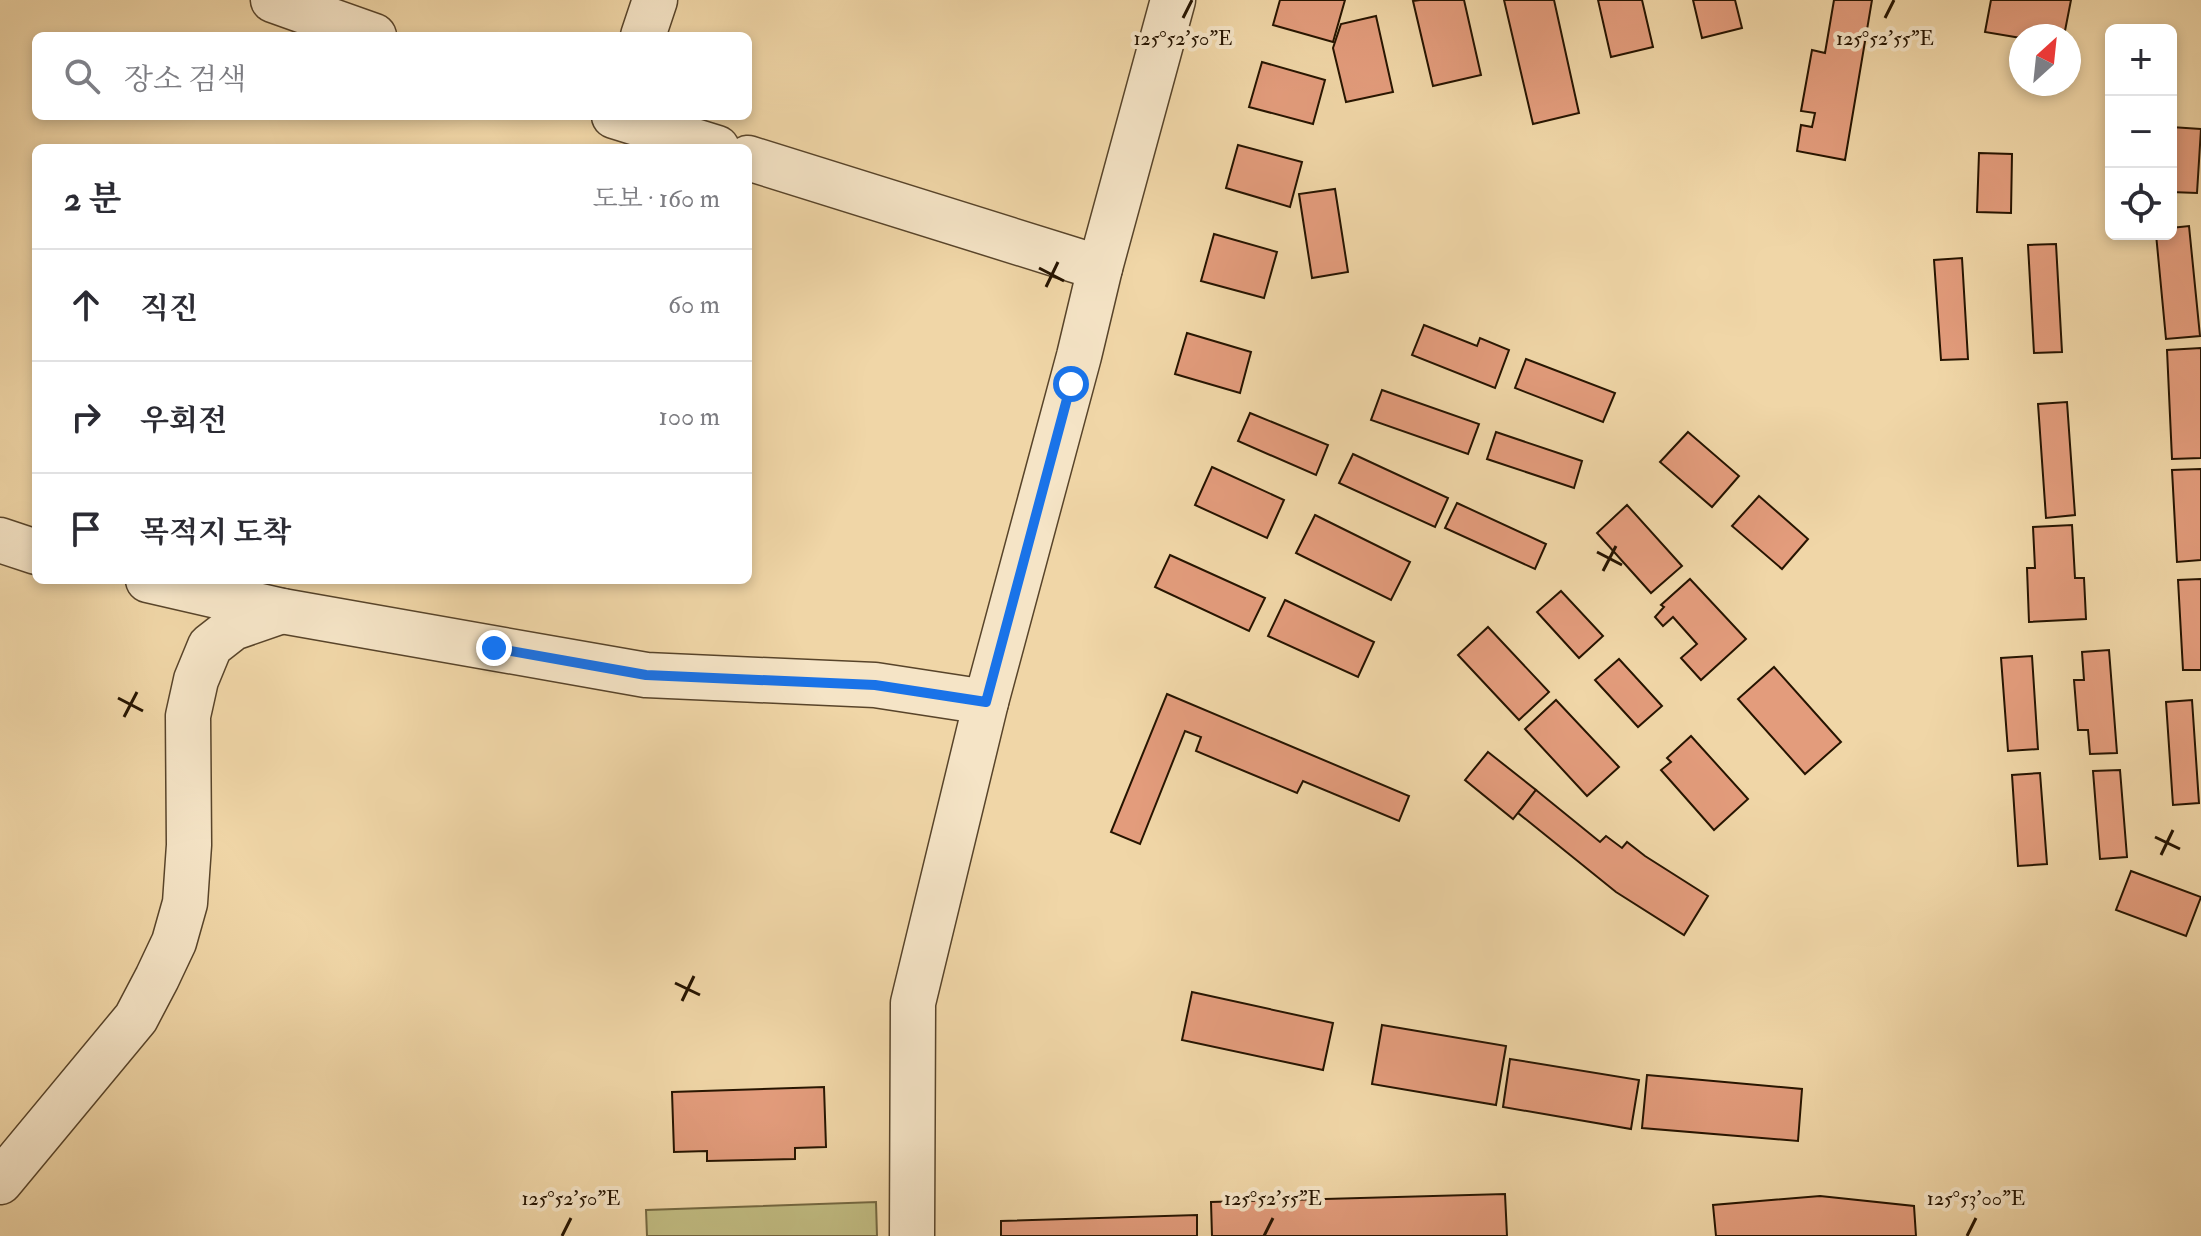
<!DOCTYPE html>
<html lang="ko">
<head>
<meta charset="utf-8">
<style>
  :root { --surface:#fff; --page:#f2f2f3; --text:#2b2b33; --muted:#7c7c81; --line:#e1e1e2 }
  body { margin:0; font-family:"IM FELL Double Pica","Noto Serif KR",serif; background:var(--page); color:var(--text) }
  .controls { position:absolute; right:24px; top:24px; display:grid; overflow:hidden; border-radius:12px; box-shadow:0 4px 12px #0003 }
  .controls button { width:72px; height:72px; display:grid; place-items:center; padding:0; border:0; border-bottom:2px solid var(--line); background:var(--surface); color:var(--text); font:40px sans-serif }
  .compass { position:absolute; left:2009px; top:24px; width:72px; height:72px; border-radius:50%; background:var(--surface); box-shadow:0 4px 12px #0003; rotate:27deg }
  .stop { position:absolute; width:24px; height:24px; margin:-18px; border:6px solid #1a73e8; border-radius:50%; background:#fff }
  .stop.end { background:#1a73e8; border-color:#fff; box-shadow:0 2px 8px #0008 }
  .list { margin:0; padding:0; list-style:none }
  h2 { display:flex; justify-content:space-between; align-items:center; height:104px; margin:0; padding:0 32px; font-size:34px }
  h2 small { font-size:26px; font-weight:400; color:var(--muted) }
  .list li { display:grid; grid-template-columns:52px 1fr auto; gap:24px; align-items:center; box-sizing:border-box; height:112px; padding:0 32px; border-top:2px solid var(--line) }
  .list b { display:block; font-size:30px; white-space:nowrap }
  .list em { font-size:26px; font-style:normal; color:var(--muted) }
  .icon { flex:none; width:44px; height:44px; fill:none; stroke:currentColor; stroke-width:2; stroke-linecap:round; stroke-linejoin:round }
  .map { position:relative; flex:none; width:2201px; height:1236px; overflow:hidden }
  .search { position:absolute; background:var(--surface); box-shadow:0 4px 12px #0003; left:32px; top:32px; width:720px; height:88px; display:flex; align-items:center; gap:20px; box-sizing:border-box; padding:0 28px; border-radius:12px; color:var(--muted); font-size:30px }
  .panel { position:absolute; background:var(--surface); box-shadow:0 4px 12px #0003; left:32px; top:144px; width:720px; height:440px; border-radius:12px }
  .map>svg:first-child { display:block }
  .green { fill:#c1bc82; stroke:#746841; stroke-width:2 }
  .building { fill:#e39c7c; stroke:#261400; stroke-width:2 }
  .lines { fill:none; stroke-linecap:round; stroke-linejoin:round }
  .minor-casing { stroke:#58442a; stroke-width:47 }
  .minor { stroke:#f5e4c6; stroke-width:44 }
  .route { stroke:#1a73e8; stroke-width:10 }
  .ticks { fill:none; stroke:#261400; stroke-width:3 }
  .ticks-label { font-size:20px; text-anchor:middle; fill:#261400; stroke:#f5e4c6; stroke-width:8; stroke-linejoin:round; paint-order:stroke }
</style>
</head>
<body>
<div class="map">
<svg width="2201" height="1236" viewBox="0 0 2201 1236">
  <rect width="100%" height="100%" fill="#f0d6a7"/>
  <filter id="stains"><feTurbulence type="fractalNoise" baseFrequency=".0025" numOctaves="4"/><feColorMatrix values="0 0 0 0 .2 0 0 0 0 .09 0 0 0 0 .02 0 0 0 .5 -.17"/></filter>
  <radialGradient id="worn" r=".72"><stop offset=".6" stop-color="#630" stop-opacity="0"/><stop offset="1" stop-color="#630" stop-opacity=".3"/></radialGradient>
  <path class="green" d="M876,1202l1,34h-230l-1,-26z"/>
  <g class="building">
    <path d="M1280,0h65l-12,42 -60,-17z"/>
    <path d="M1420,0h44l17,75 -48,11 -20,-85z"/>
    <path d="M1504,0h50l25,113 -46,11z"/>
    <path d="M1598,0h44l11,47 -42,10z"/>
    <path d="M1693,0h42l7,28 -40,10z"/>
    <path d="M1834,0h38l-27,160 -48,-9 4,-26 11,2 3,-14 -14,-2 11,-61 13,3z"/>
    <path d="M1991,0h80l-7,36h-43v2l-36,-6z"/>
    <path d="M1376,16l17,76 -47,10 -13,-54 8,-24z"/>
    <path d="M1262,62l63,18 -12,44 -64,-17z"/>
    <path d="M2171,127l30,2 -4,64 -26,-1z"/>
    <path d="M1238,145l64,17 -12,45 -64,-19z"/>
    <path d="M1979,153l33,1 -1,59 -34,-1z"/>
    <path d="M1335,189l13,83 -36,6 -13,-84z"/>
    <path d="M2189,226l11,110 -34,3 -10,-105h15v-6z"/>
    <path d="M1214,234l63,18 -13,46 -63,-17z"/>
    <path d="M2056,244l6,108 -28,1 -6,-108z"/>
    <path d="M1962,258l6,101 -27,1 -7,-100z"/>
    <path d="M1424,325l53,21 3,-8 29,12 -14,38 -83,-33z"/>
    <path d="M1187,333l64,19 -11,41 -65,-19z"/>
    <path d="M2201,348v110l-29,1 -5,-109z"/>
    <path d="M1526,359l89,34 -12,29 -88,-34z"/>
    <path d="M1382,390l97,34 -11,30 -97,-34z"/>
    <path d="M2067,402l8,113 -29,3 -8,-114z"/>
    <path d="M1250,413l78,32 -12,30 -78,-34z"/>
    <path d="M1496,432l86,29 -8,27 -87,-29z"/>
    <path d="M1688,432l51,44 -27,31 -52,-45z"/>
    <path d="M1353,454l95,44 -13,29 -96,-44z"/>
    <path d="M1212,467l72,33 -17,38 -72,-33z"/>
    <path d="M2201,469v91l-24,2 -5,-92z"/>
    <path d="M1759,496l49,43 -26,30 -50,-43z"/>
    <path d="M1457,503l89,41 -11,25 -90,-41z"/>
    <path d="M1627,505l55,61 -31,27 -54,-60z"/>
    <path d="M1315,515l95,47 -19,38 -95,-47z"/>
    <path d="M2072,525l3,53h9l2,41 -57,3 -2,-54h8l-2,-41z"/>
    <path d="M1170,555l95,43 -16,33 -94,-44z"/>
    <path d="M1690,579l56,60 -45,41 -20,-22 16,-14 -24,-27 -10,9 -8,-9 9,-10 -3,-2z"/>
    <path d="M2201,579v91h-18l-5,-90z"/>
    <path d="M1561,591l42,45 -24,22 -42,-46z"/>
    <path d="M1285,600l89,42 -16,35 -90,-41z"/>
    <path d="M1488,627l61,65 -30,28 -61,-65z"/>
    <path d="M2109,650l8,103 -27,1 -2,-24h-10l-4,-50h10l-2,-28z"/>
    <path d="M2032,656l6,93 -30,2 -7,-93z"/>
    <path d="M1619,659l43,47 -24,21 -43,-47z"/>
    <path d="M1774,667l67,75 -36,32 -67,-75z"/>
    <path d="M1167,694l242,102 -10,25 -96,-40 -6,12 -101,-42 5,-14 -16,-6 -45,113 -29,-12z"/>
    <path d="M1556,700l63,67 -32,29 -62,-67z"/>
    <path d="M2192,700l7,103 -26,2 -7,-103z"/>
    <path d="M1691,736l57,63 -34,31 -53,-60 10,-8 -4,-4z"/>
    <path d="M1488,752l48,38 -23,29 -48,-39z"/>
    <path d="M2120,770l7,87 -27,2 -7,-88z"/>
    <path d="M2040,773l7,91 -29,2 -6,-91z"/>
    <path d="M1536,790l64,52 6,-6 16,12 5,-6 18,14 63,40 -24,39 -68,-43 -98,-79z"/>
    <path d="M2131,871l70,26 -15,39 -70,-26z"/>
    <path d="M1192,992l141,31 -10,47 -141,-30z"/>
    <path d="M1382,1025l124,21 -10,59 -124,-21z"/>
    <path d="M1510,1059l129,21 -8,49 -128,-22z"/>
    <path d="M1647,1075l155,14 -4,52 -156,-13z"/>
    <path d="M824,1087l2,60 -31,1v11l-88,2v-10l-33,1 -2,-60z"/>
    <path d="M1505,1194l2,42h-295l-1,-34z"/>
    <path d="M1820,1196l94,10 2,30h-200l-3,-31z"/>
    <path d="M1197,1215v21h-196v-15z"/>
  </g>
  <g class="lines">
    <g class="minor-casing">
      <g id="minor">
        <path d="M273,0l101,36"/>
        <path d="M643,36l12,-36"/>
        <path d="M614,116l103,32"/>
        <path d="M748,158l352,110"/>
        <path d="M0,540l36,12"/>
        <path d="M148,580l134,31 364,64 229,10 111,17"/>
        <path d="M0,1182l136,-164 21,-40 17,-36 11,-39 4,-58 -1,-129 8,-36 14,-34 23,-18 49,-17"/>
        <path d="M912,1236l1,-233 73,-301 93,-346 21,-88 73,-268"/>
      </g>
    </g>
    <use href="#minor" class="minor"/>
  </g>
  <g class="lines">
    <path class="route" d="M494,648l152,27 229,10 111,17 85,-318"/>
  </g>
  <path class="ticks" d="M1183,18l9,-18M1885,18l9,-18M1039,268l25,13M1046,287l12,-25M1597,552l25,13M1603,571l13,-25M118,698l25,13M124,717l13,-25M2155,837l25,12M2161,855l12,-25M675,983l25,12M682,1001l12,-25M562,1236l9,-18M1264,1236l9,-18M1967,1236l9,-18"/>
  <g class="ticks-label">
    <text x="1183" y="45">125°52'50"E</text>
    <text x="1885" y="45">125°52'55"E</text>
    <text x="571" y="1205">125°52'50"E</text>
    <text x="1273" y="1205">125°52'55"E</text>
    <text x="1976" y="1205">125°53'00"E</text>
  </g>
  <rect width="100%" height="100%" filter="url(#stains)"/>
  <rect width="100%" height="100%" fill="url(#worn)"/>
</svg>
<div class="controls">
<button>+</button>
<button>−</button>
<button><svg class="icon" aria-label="locate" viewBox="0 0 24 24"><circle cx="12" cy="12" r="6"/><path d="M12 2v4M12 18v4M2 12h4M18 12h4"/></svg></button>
</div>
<svg class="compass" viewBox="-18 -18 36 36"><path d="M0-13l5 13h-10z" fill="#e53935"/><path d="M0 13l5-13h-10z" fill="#7c7c81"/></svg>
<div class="stop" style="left:1071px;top:384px"></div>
<div class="stop end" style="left:494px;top:648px"></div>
<div class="search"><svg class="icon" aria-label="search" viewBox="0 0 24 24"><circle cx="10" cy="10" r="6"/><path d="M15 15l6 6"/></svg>장소 검색</div>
<section class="panel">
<h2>2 분<small>도보 · 160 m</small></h2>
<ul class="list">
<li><svg class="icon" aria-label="ahead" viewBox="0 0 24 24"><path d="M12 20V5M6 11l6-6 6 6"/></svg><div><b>직진</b></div><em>60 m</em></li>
<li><svg class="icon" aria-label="right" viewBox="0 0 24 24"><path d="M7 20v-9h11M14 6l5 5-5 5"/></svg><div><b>우회전</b></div><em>100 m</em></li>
<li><svg class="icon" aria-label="arrive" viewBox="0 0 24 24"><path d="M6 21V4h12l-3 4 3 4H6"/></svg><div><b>목적지 도착</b></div></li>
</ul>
</section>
</div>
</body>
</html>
